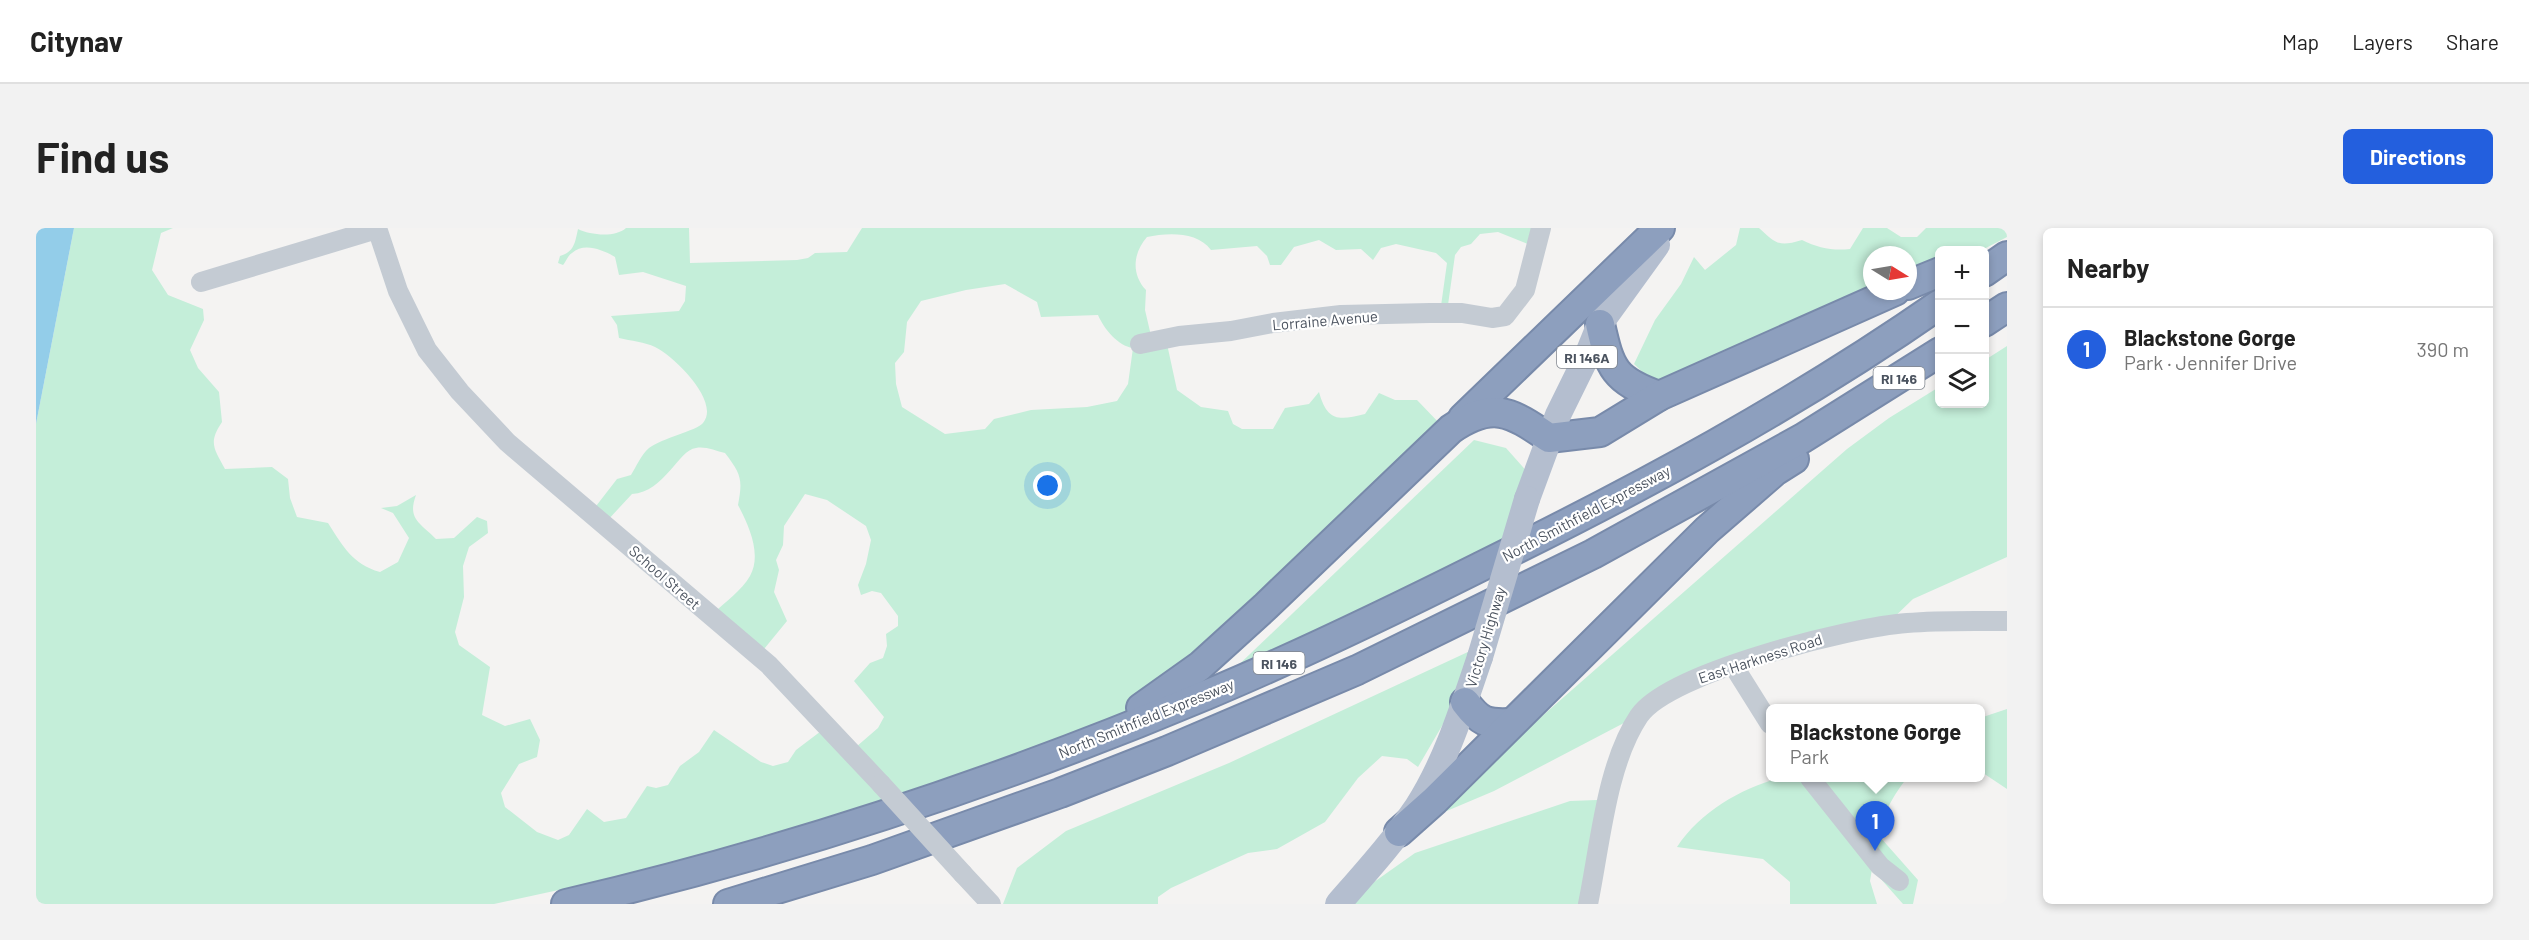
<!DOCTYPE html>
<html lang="en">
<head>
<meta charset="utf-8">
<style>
  :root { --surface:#fff; --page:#f2f2f2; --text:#222; --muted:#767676; --line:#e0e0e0; --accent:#235fde }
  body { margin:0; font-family:Barlow,sans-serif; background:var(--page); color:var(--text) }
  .controls { position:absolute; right:18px; top:18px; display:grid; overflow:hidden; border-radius:9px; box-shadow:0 3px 9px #0003 }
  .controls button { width:54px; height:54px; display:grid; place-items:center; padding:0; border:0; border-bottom:2px solid var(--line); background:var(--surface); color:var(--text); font:30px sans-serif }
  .compass { position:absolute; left:1827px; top:18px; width:54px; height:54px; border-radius:50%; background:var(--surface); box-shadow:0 3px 9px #0003; rotate:101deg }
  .you { position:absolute; left:1012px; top:258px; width:21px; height:21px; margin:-15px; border:4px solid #fff; border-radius:50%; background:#1a73e8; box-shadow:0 0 0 9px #1a73e833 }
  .badge { display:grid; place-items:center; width:39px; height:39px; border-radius:50%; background:var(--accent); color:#fff; font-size:20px; font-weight:700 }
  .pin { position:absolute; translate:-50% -50px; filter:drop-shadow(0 2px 3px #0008) }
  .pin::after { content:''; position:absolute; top:32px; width:21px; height:18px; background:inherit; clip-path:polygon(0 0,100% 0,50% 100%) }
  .popup { position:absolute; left:1730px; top:476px; width:219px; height:78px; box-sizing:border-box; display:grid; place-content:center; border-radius:9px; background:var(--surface); filter:drop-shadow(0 2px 4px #0005); font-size:20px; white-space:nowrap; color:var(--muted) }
  .popup b { font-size:22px; color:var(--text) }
  .popup::after { content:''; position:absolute; left:50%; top:100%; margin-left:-12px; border:12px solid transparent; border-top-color:var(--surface) }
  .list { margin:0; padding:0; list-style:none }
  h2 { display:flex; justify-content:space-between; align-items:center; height:78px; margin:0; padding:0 24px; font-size:26px }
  h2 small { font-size:20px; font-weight:400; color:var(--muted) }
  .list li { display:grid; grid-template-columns:39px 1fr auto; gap:18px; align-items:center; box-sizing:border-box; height:84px; padding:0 24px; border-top:2px solid var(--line) }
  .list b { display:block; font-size:22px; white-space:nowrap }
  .list p { margin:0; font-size:20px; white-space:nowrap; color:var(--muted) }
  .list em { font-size:20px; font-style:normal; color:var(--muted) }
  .icon { flex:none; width:33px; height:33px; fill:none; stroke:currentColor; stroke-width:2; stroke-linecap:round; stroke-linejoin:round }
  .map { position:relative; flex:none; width:1971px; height:676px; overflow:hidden; border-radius:9px }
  header { display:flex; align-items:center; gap:36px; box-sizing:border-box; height:84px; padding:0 30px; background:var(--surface); border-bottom:2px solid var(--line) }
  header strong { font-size:28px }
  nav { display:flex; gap:33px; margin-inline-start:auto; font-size:21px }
  .intro { display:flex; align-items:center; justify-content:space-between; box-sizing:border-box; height:144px; padding:0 36px }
  h1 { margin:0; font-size:42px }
  .button { padding:15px 27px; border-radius:9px; background:var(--accent); color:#fff; font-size:21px; font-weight:700 }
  main { display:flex; gap:36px; padding:0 36px }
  aside { flex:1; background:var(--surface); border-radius:9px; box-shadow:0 3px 9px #0003 }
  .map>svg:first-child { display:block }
  .green { fill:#c4eed9; fill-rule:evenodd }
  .water { fill:#93cde9 }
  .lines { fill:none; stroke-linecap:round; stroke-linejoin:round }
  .highway-casing { stroke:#788aaa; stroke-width:32 }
  .minor { stroke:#c4cbd3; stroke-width:20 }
  .major { stroke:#b4becf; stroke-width:26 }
  .highway { stroke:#8d9fbe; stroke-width:28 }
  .minor-bridge { stroke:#c4cbd3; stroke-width:20 }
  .major-bridge { stroke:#b4becf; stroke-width:26 }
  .labels { text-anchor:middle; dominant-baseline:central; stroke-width:4.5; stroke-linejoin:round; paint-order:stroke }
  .shield { fill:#fff; stroke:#81878f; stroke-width:1.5 }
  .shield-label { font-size:14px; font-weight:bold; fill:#4b535f }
  .street-label { font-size:15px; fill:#4b535f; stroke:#fff }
</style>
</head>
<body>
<header>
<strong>Citynav</strong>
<nav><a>Map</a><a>Layers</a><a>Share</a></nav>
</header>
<div class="intro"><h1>Find us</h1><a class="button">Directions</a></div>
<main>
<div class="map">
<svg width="1971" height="676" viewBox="0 0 1971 676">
  <rect width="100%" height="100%" fill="#f4f3f2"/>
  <g class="green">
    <path d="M38,0h99l-12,5 -9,37 16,25 35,14 1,11 -14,30 8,18 21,24 3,30c-14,21 -8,26 3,47l47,-2 16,12 2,19 7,19 31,6c15,23 24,41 52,49l18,-10 11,-24 -16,-25 -12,-5 16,-2 19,-11c-9,24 4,28 20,44l18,-1 23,-21 10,4 1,12 -19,14 -6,19 1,31 -9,35 4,13 31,22 -8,48 23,11 25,-7 10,21 -3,17 -18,7 -18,29 4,14 32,25 21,8 11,-5 18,-26 17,13 22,-4 21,-32 9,2 12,-3 12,-19 19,-14 15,-22 47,32 12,4 15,-4 8,-12 33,-25 27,22 22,-19 6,-11 -30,-36 16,-18 13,-5 4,-12 -1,-12 12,-8v-10l-17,-23 -9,-2 -11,4 -3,-10 8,-21 5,-24 -5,-14 -39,-26 -22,-6 -21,32 -1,19 -7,15 3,10 -5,22 13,29 -27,33 -46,-41c11,-11 28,-23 36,-37 12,-22 -1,-50 -12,-71 5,-26 3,-31 -13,-52 -9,-2 -20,-7 -29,-5 -18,2 -31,44 -64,46l-26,28 -13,-12 24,-31 14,-4c5,-8 10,-20 18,-27 13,-10 47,-17 54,-25 18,-21 -29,-67 -48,-76 -10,-5 -24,-6 -36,-9l-2,-13 -6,-9 68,-5 6,-10 1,-15 -43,-14 -24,3 -4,-18c-12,-7 -31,-15 -43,-4 -4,2 -6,9 -9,12l-5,-2 2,-7c14,-4 15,-13 18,-27 12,6 37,9 48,-1h63l1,35 107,-3 11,-2 7,-5 32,-1 15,-24h681l-5,20 -40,-16 -18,2 -9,10 -10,3 -6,8 -8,57 -7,1 7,-50 -11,-10 -40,-9 -15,4 -8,12 -12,-11 -25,1 -17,-10 -25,7 -13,18h-11l-3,-9 -10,-10 -46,4c-14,-19 -44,-17 -64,-13 -14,16 -16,37 -1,53l-1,20 7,30 15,4 10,46 24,17 27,4 5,13 9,5h31l12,-21 24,-4 10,-12c8,29 19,29 46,22l14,-21 16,7h22l25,26 -309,285 -26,13 -364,126 -249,54h-458v-480zM969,56l32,18 4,15 57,-2c6,14 20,31 35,33l-5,36 -11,17 -30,6 -56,3 -37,9 -9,10 -40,5 -43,-27 -6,-23 -1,-21 9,-11 3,-30 14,-21 45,-11z"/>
    <path d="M1704,0h19c17,16 20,19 43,12 16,8 31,11 48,9l13,-21h24l14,9h16l9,-9h81v9l-25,13h-42l-1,23 -31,15v-33h-36v36l-216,94 -22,-21 21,-44 26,-36 13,-27 11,13 31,-25z"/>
    <path d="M1971,118v211l-94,42 -28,27 -202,58 -40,29 -149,78 -52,22 41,-45 364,-319 42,-31 50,-31 1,17h44l1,-44z"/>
    <path d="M1438,212l32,8 24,27 -23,76 -279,124z"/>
    <path d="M1434,423l-24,68 -28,48 -11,-8 -25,-3 -24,22 -33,44 -48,27 -29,4 -77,35 -13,9v7h-155l14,-36 49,-37 163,-68z"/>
    <path d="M1971,481v80l-27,-18v-53z"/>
    <path d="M1743,550h128c-12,15 -27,39 -27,59l38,43 -5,24h-10l-31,-35 -2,12 7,23h-87v-22l-27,-23 -86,-12c23,-35 63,-58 102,-69z"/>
    <path d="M1561,572l7,19 -14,85h-247l72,-51 155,-52z"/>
  </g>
  <path class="water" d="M0,0h38l-38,196z"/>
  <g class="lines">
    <g class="highway-casing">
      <g id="highway">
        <path d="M1948,44l23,-16"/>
        <path d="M1872,57l32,-13"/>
        <path d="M1948,94l23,-15"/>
        <path d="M1564,96c10,45 14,56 59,72"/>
        <path d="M1427,190l197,-190"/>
        <path d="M1429,474c15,20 21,22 45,21"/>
        <path d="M1105,480l59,-42 66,-60 185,-177c41,-28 59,-18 98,9l51,-6 59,-36 236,-105"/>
        <path d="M1363,604l36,-32 272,-270 68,-59 19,-12"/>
        <path d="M530,676c218,-51 433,-122 640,-209 93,-39 184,-83 274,-128 159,-78 315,-162 460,-263"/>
        <path d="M692,676l144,-44 188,-67 107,-42 190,-81 236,-116 210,-116 137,-86"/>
      </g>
    </g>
    <g class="minor">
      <path d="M341,0l21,63 29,59 33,42 47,50 262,223 112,119"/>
      <path d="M165,54l176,-53"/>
      <path d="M1104,116l39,-8 52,-5 42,-8 68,-8 89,-2h32l30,5 13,-2 20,-26 16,-62"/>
      <path d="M1697,437l37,59"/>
      <path d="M1774,550l70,88 19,15"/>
      <path d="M927,646l28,30"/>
      <path d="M1552,676c12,-57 18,-139 51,-188 30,-44 213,-89 268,-93 33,-3 67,-2 100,-2"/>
    </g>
    <g class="major">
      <path d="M1491,271l31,-84 29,-59 13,-32 57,-79"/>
      <path d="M1302,676c27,-31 56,-63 79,-97 29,-45 46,-100 63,-150"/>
    </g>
    <use href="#highway" class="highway"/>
    <path class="minor-bridge" d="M845,556l82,90"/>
    <path class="major-bridge" d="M1444,429l47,-158"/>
  </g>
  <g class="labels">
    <g class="shield">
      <rect x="1521" y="118" width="60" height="22" rx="4.5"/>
      <rect x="1837.5" y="139" width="51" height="22" rx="4.5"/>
      <rect x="1217.5" y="424" width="51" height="22" rx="4.5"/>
    </g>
    <g class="shield-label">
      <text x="1551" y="129">RI 146A</text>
      <text x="1863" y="150">RI 146</text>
      <text x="1243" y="435">RI 146</text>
    </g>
    <g class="street-label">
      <text transform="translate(1289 92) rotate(-5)">Lorraine Avenue</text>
      <text transform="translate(1550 285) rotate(-28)">North Smithfield Expressway</text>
      <text transform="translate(629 349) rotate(41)">School Street</text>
      <text transform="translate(1449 409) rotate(-73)">Victory Highway</text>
      <text transform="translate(1724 430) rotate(-18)">East Harkness Road</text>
      <text transform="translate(1110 490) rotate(-22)">North Smithfield Expressway</text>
    </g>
  </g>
</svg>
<div class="controls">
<button>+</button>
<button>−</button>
<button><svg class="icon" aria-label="layers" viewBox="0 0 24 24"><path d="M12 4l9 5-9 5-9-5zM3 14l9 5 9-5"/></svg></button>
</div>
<svg class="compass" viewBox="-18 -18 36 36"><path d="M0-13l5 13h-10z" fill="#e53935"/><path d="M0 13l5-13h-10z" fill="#767676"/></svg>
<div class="you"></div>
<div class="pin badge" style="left:1839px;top:623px">1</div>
<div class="popup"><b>Blackstone Gorge</b>Park</div>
</div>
<aside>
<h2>Nearby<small></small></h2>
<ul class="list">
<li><span class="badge">1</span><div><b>Blackstone Gorge</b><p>Park · Jennifer Drive</p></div><em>390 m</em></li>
</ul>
</aside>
</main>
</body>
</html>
